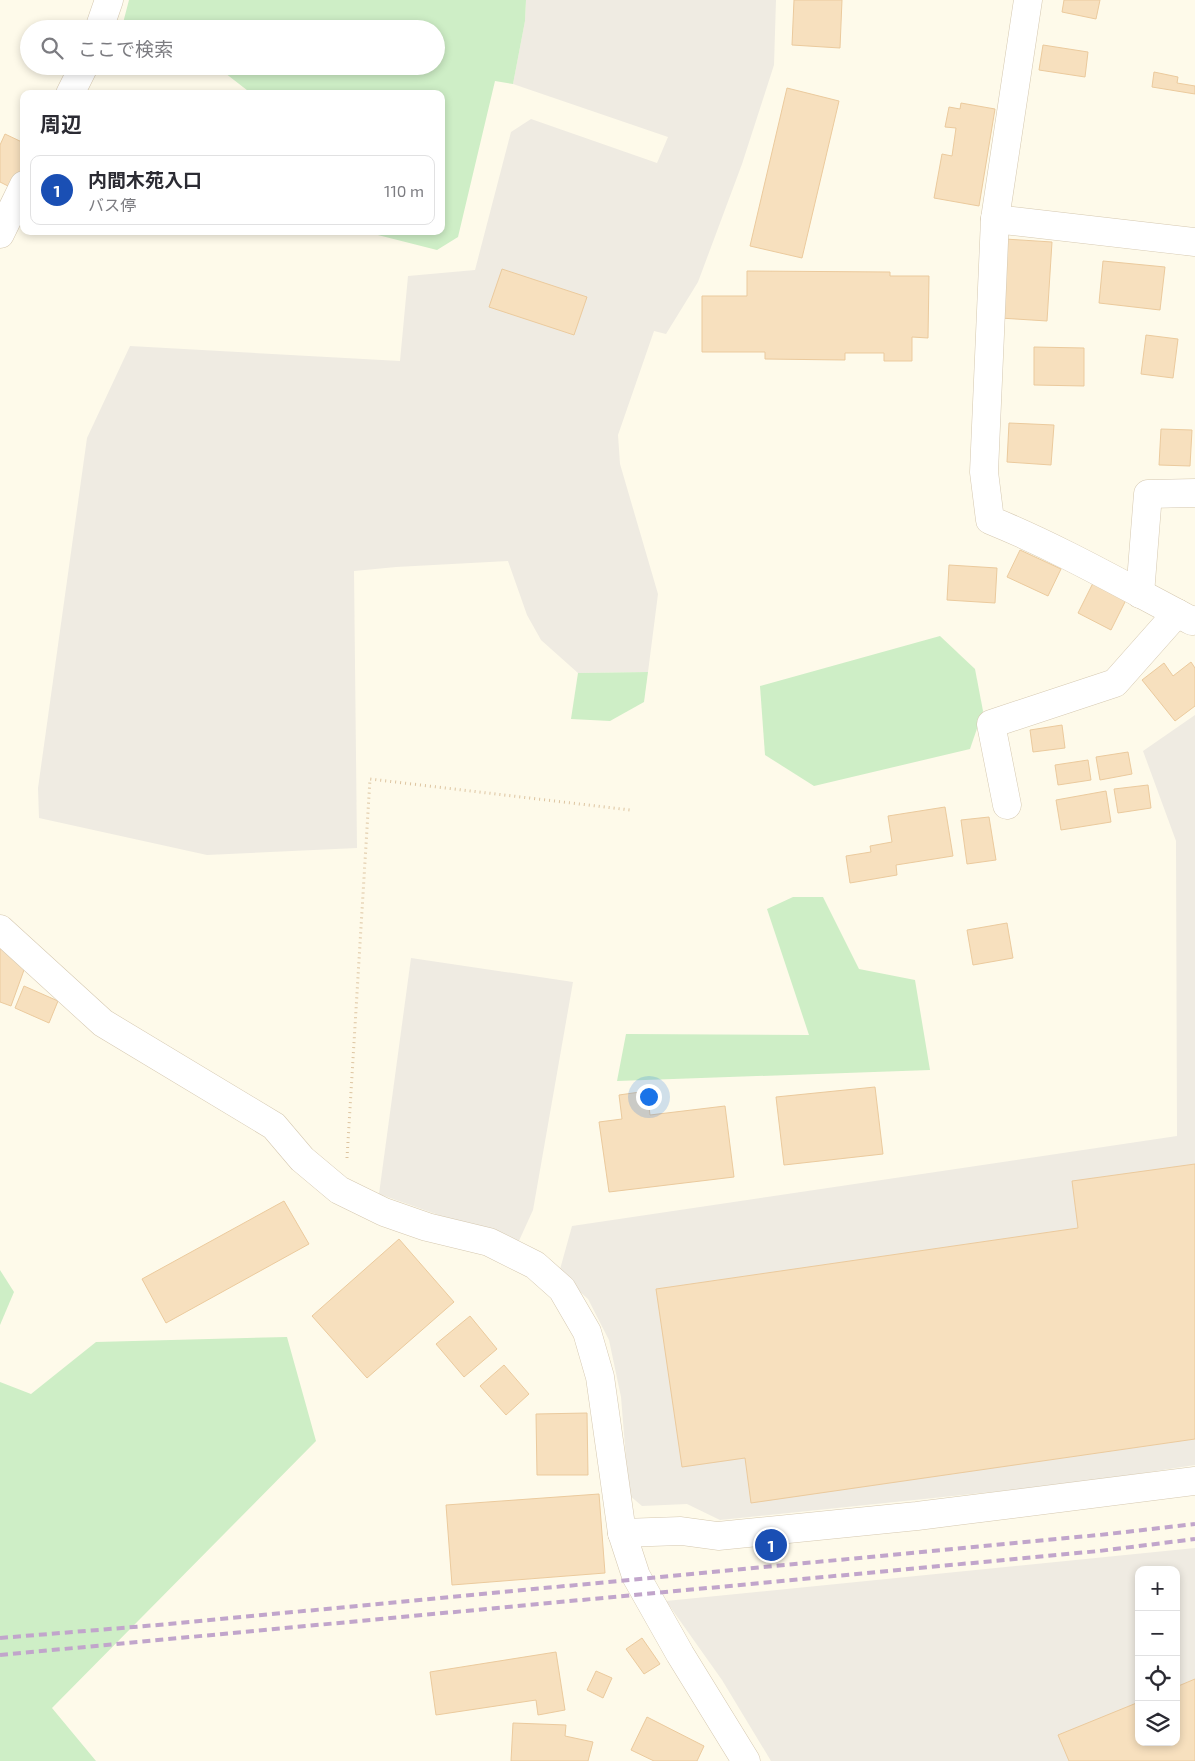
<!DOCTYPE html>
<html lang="ja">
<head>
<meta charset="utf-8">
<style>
  :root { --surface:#fff; --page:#f7f7f7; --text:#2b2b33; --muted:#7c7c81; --line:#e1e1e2; --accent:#85583b }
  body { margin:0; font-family:"Exo 2","Noto Sans JP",sans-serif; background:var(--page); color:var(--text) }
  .controls { position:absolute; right:15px; bottom:15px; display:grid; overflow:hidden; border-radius:10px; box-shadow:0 2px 8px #0003 }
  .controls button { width:45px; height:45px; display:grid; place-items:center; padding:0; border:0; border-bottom:1px solid var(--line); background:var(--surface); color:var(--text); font:25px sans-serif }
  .you { position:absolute; left:648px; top:1096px; width:18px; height:18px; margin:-12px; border:4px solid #fff; border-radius:50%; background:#1a73e8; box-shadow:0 0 0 8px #1a73e833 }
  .badge { display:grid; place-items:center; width:32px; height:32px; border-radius:50%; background:var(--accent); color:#fff; font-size:16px; font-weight:700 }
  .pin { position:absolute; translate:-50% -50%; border:2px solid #fff; box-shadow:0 1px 5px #0006 }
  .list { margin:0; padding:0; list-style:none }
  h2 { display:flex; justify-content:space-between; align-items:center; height:65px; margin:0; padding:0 20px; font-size:21px }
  h2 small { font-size:16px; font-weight:400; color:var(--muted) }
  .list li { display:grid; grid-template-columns:32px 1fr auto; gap:15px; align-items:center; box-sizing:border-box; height:70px; margin:0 10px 10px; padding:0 10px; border:1px solid var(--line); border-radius:10px }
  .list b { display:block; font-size:19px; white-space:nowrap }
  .list p { margin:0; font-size:16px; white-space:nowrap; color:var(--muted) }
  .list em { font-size:16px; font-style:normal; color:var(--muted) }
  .icon { flex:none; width:28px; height:28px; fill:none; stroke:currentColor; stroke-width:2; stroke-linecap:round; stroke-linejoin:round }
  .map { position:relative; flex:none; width:1195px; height:1761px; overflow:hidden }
  .search { position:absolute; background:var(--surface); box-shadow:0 2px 8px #0003; left:20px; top:20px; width:425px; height:55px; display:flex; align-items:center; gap:12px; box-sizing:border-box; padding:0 18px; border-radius:28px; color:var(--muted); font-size:19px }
  .panel { position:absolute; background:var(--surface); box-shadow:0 2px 8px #0003; left:20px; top:90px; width:425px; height:145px; border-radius:10px }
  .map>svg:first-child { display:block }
  .industrial { fill:#efebe2; fill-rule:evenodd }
  .green { fill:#ceeec6 }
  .building { fill:#f7e0be; stroke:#ebca9d }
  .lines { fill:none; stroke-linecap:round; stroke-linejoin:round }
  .minor-casing { stroke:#d5c8b0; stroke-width:29 }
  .path { stroke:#ddc4a0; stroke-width:3; stroke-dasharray:1 4; stroke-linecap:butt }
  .minor { stroke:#fff; stroke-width:28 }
  .rail { stroke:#c1a5cb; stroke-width:4; stroke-dasharray:8 5; stroke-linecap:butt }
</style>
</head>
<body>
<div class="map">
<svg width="1195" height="1761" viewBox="0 0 1195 1761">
  <rect width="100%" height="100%" fill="#fefaea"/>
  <g class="industrial">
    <path d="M526,0h250l-2,65 -32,99 -44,118 -32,52 -12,-3 -36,104 2,29 38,130 -10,78 -70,1 -37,-33 -14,-25 -19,-54 -112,6 -42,4 3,277 -150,7 -168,-37 -1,-30 49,-350 43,-92 270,15 8,-85 67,-6 36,-138 20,-13 126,44 11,-26 -155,-53 12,-63z"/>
    <path d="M1195,715v750l-117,18 -358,37 -33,-16 -45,2 -13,-11 -8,-98 -12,-57 -21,-41 -29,-26 13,-47 605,-90 -1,-295 -33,-90z"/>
    <path d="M411,958l162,24 -40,228 -15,33 -139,-49z"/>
    <path d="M1195,1548v213h-424l-49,-81 -56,-79zM1139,1570h37v172h-37z"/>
  </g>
  <g class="green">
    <path d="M129,0h397l-1,21 -12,63 -18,-3 -37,156 -21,13 -75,-19h79v-137h-189l-36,-28h220v-37h-299l-14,-6z"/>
    <path d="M940,636l35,33 8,42 -13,38 -156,37 -49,-31 -5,-69z"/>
    <path d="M648,672l-4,30 -34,19 -39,-2 7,-46z"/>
    <path d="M793,897h30l36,72 56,11 15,90 -313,11 9,-47 183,1 -42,-126z"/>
    <path d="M0,1270l14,22 -14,33z"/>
    <path d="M287,1337l29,104 -264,267 44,53h-96v-379l31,12 65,-52z"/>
  </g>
  <g class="building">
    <path d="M794,0h48l-2,48 -48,-3z"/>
    <path d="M1064,0h36l-4,19 -34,-7z"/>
    <path d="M1043,45l45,7 -3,25 -46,-7z"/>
    <path d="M1154,72l24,5 -1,6 18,3v8l-43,-7z"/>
    <path d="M787,88l52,13 -37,157 -52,-12z"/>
    <path d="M961,103l34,6 -16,97 -45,-8 8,-44 10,2 4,-28 -11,-1 4,-20 11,2z"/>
    <path d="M5,134l19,9v21l-12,24 -12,-6v-37z"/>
    <path d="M1005,239l47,3 -5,79 -47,-3z"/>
    <path d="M1103,261l62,6 -5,43 -61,-7z"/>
    <path d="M502,269l85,28 -13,38 -85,-28z"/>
    <path d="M747,271l143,1v4h39l-1,62 -16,-1v24h-28v-8h-39v7l-80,-1v-7h-63v-56h45z"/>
    <path d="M1146,335l32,4 -5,39 -32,-4z"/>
    <path d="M1034,347l50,1v38l-50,-1z"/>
    <path d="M1009,423l45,2 -3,40 -44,-3z"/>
    <path d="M1161,429l31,1 -2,36 -31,-1z"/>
    <path d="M1020,550l41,19 -13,27 -41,-19z"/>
    <path d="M949,565l48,3 -2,35 -48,-3z"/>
    <path d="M1093,583l33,17 -15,30 -33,-17z"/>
    <path d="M1191,662l4,6v38l-20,15 -33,-41 22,-17 9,13z"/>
    <path d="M1062,725l3,23 -32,4 -3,-22z"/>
    <path d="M1128,752l4,22 -32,6 -4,-23z"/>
    <path d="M1088,760l3,20 -33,5 -3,-20z"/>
    <path d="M1148,785l3,23 -33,5 -4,-24z"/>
    <path d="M1106,791l5,31 -50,8 -5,-30z"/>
    <path d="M945,807l8,49 -57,9 1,10 -47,8 -4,-27 25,-4 -1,-6 22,-4 -4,-26z"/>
    <path d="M989,817l7,43 -29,4 -6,-44z"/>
    <path d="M1007,923l6,35 -40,7 -6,-35z"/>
    <path d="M0,945l24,25 -13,36 -11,-4z"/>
    <path d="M24,986l34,15 -9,22 -34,-15z"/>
    <path d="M875,1087l8,67 -99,11 -8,-68z"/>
    <path d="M647,1091l3,24 75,-9 9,71 -125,15 -10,-70 23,-3 -3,-24z"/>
    <path d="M1195,1164v275l-444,64 -6,-45 -63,9 -26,-178 422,-61 -6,-47z"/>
    <path d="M284,1201l25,43 -143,79 -24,-44z"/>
    <path d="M399,1239l55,63 -87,76 -55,-62z"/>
    <path d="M470,1316l27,33 -33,28 -28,-33z"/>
    <path d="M504,1365l25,29 -23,21 -26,-29z"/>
    <path d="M587,1413l1,62h-51l-1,-61z"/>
    <path d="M599,1494l6,79 -153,12 -6,-80z"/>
    <path d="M642,1638l18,26 -16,10 -18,-25z"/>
    <path d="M556,1652l9,58 -27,5 -2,-15 -100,15 -6,-43z"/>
    <path d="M596,1671l16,7 -9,20 -16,-8z"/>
    <path d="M1195,1679v82h-126l-11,-26 81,-33v40h37v-55z"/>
    <path d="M647,1717l57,29 -7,15h-43l-23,-11z"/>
    <path d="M513,1723l53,2 -1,11 28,6 -5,19h-77z"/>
  </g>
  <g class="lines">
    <g class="minor-casing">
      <g id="minor">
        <path d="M1028,0l-33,219 -11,253 6,48c69,28 135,66 202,101l3,-1"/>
        <path d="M99,29l10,-29"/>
        <path d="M70,94l14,-28"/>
        <path d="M995,219l200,23"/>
        <path d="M0,234l24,-49"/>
        <path d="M1140,594l8,-100 47,-1"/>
        <path d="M1007,805l-16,-81 124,-41 62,-70"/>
        <path d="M0,929l103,94 171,103 28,33 37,31 45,22 43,15 62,15 46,23 27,24 25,43 13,45 22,156 14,43 44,78 66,107"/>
        <path d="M622,1533l59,-2 37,5 199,-20 278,-35"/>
      </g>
    </g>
    <path class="path" d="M347,1158l23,-379 260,31"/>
    <use href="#minor" class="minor"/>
    <g class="rail">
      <path d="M0,1638l158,-13 941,-90 96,-11"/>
      <path d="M0,1655l1099,-104 96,-12"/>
    </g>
  </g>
</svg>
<div class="controls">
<button>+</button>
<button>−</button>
<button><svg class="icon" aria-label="locate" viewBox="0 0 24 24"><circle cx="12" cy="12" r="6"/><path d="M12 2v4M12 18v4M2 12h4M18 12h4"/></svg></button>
<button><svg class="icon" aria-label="layers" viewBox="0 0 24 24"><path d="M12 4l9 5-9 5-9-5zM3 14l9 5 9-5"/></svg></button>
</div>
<div class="you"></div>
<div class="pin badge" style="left:771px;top:1545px;background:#1a4fb4">1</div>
<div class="search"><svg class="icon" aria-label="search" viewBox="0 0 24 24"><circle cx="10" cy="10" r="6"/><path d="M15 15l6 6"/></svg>ここで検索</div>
<section class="panel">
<h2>周辺<small></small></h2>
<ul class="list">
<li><span class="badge" style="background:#1a4fb4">1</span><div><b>内間木苑入口</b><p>バス停</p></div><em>110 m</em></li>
</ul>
</section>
</div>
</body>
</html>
